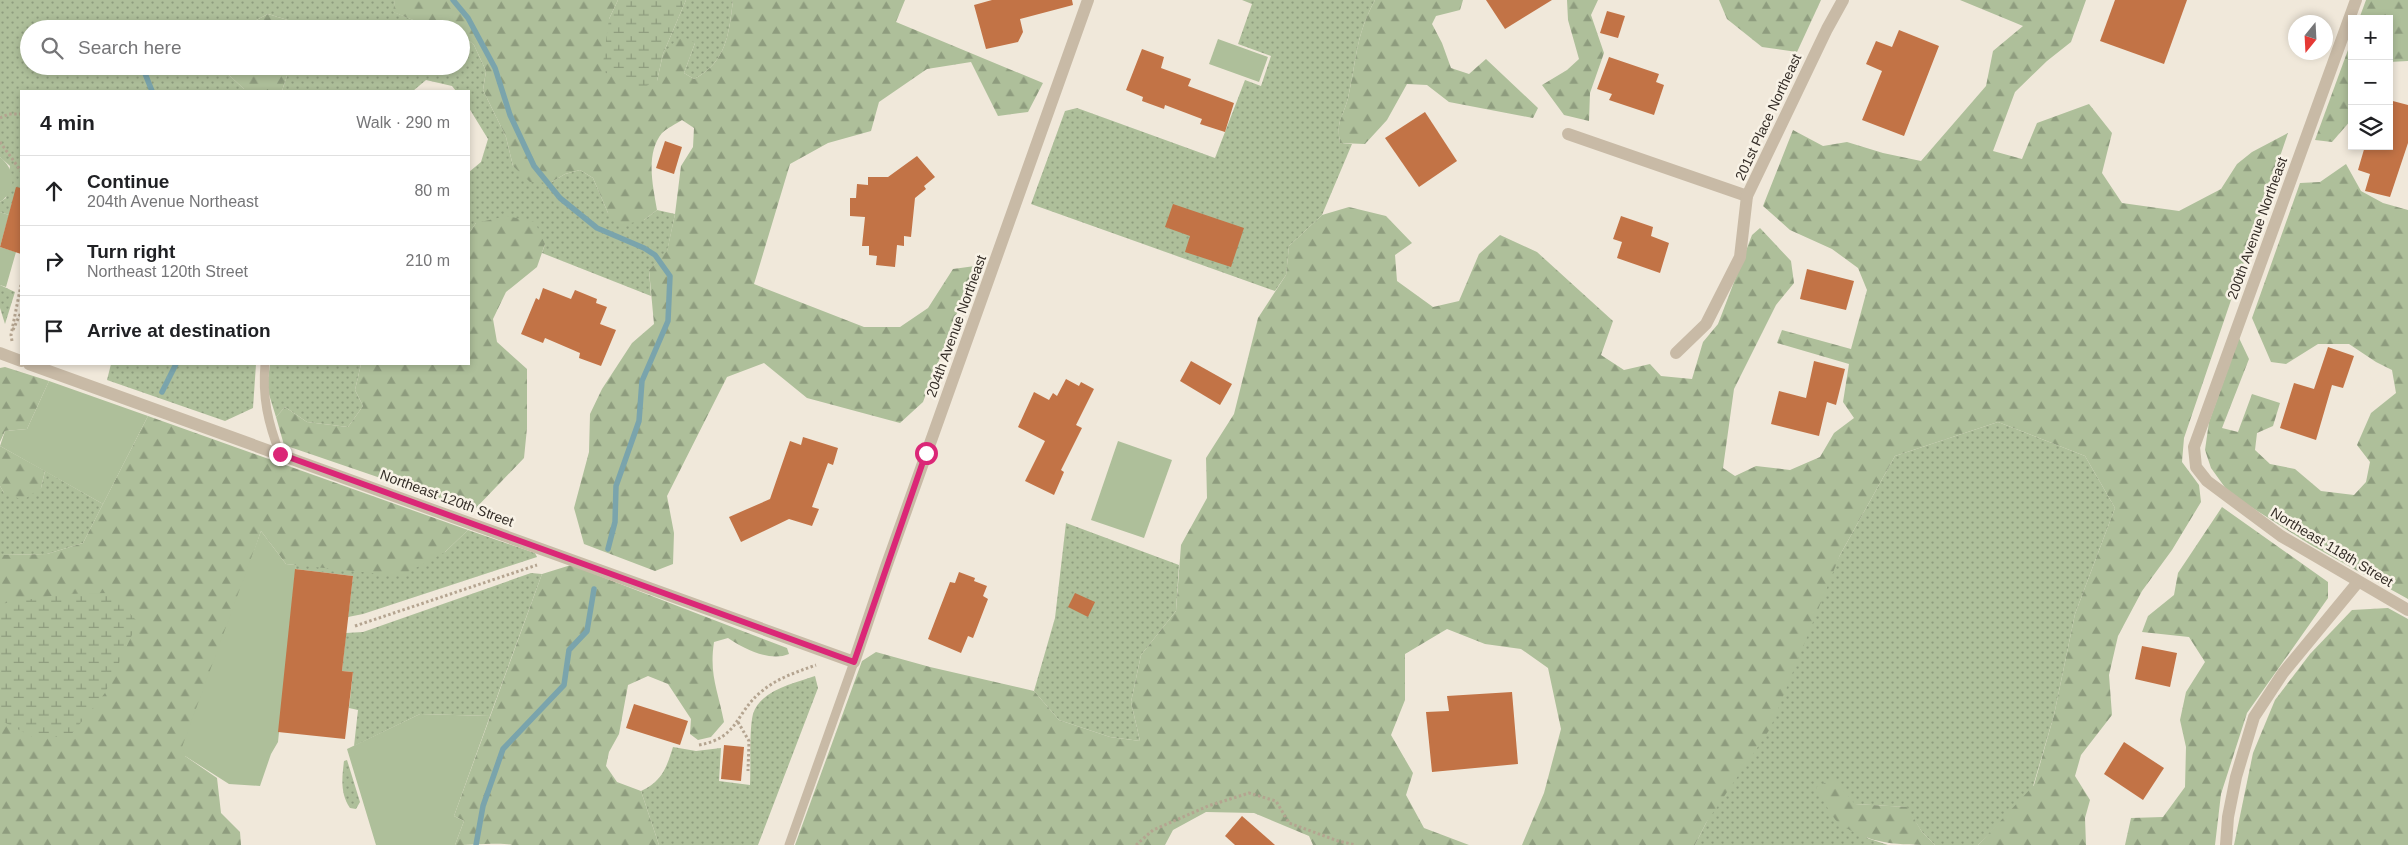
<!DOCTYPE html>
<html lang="en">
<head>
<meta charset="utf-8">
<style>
  :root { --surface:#fff; --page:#f6f6f6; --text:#202124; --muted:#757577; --line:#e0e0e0 }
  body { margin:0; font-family:Arial,sans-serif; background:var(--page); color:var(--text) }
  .controls { position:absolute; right:15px; top:15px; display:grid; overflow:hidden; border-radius:0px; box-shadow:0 2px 8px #0003 }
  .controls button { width:45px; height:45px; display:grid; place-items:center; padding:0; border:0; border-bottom:1px solid var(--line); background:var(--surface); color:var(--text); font:25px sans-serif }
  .compass { position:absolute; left:2288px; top:15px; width:45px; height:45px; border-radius:50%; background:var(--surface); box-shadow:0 2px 8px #0003; rotate:198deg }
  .stop { position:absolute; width:15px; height:15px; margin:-11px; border:4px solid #db2777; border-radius:50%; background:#fff }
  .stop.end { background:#db2777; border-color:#fff; box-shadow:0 1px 5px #0008 }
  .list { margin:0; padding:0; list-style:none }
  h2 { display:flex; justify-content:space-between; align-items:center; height:65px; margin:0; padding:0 20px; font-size:21px }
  h2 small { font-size:16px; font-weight:400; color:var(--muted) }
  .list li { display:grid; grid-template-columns:32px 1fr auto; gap:15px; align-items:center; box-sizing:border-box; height:70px; padding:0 20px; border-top:1px solid var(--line) }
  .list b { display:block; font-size:19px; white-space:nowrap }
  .list p { margin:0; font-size:16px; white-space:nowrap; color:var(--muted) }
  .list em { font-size:16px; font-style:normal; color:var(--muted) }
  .icon { flex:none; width:28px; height:28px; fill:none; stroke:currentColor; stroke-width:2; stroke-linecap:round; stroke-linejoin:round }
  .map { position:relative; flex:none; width:2408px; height:845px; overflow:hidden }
  .search { position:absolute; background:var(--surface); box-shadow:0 2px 8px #0003; left:20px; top:20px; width:450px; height:55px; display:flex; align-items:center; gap:12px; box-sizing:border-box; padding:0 18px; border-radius:28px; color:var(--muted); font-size:19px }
  .panel { position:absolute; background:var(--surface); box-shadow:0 2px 8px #0003; left:20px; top:90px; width:450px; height:275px; border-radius:0px }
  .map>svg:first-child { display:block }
  .grass { fill:url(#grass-dots) }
  .forest { fill:url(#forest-firs) }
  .wetland { fill:url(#wetland-marsh) }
  .green { fill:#aebf9a }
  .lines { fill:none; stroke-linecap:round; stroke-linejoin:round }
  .stream { stroke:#7aa4ac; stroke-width:5.5 }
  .building { fill:#c27346 }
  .path { stroke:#b4a490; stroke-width:3; stroke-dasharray:2.5 2.5; stroke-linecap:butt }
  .service { stroke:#c8baa6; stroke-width:9 }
  .minor { stroke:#c8baa6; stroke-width:12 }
  .route { stroke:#db2777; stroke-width:6 }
  .labels { text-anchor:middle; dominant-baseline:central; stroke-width:5; stroke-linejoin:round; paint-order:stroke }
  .street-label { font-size:14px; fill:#342d27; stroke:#f8f2e6 }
</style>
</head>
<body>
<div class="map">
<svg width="2408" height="845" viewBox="0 0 2408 845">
  <defs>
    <pattern id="grass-dots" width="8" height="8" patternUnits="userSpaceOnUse" patternTransform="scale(1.25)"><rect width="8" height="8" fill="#aebf9a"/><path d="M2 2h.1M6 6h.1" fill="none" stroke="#8e9c7e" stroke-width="1.8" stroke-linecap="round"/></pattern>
    <pattern id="forest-firs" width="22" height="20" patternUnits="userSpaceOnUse" patternTransform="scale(1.25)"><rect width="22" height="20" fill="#aebf9a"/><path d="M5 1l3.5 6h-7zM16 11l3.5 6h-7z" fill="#8e9c7e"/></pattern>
    <pattern id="wetland-marsh" width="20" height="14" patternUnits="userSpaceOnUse" patternTransform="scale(1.25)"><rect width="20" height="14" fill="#aebf9a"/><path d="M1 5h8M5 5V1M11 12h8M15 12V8" fill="none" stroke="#8e9c7e"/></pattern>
  </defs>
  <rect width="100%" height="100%" fill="#f0e8da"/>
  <g class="grass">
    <path d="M0,0h395l-1,12 24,10 28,-1 9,8h-152l1,-4 -36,-11 -29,15h-210v37h197l4,10 14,13v2h-223v114l-9,-2 -3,12 -9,-3v-10l6,-4 4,-32 -10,-9z"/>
    <path d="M686,0h47c-4,33 -6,62 -39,79l-10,-6 11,-30 -32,11z"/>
    <path d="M1242,0h133c-20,37 -18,59 -27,98 -5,20 -12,21 -8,45l12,1 -30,71 -33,31 -3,29 -11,16 -244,-87 34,-93 12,-3 138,50 30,-78 16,6 10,-30 -33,-12 14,-40z"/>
    <path d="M461,34l13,11 12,26 -3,19 23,47 7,29 37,17 15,-9 15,-4 13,8 15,35 36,7 13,-10 18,4 -8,38 -18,18 2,26 -109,-43 3,-9 -69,-21 -7,10v-61l12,-10 7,-23 -19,-31v-17h-13l-4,-5 -26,-6 -13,11h-131l8,-25h171z"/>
    <path d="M0,285l15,7 -10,32 -5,-16z"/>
    <path d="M111,364h145l-3,44 -28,13 -118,-41z"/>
    <path d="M270,364h91l-6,26 8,16 -15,21 -41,-5 -22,-15 -9,10 -9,-29z"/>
    <path d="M1998,422l87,34 30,52 -40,106 -21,101 -22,75 -54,55h-43l-13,-13 -16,-25 -51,-3 12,34 21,7h-193l145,-290 55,-99z"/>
    <path d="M45,471l58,33 -20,39 -36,11 -47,1v-69l4,7 37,-5z"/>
    <path d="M1066,523l113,42 -3,46 -35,44 -10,47 9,39 -30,-4 -51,-17 -25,-29 21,-73z"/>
    <path d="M468,530l67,23 2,4 -174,57 -15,3 5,-41 -58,-7 1,-4 149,-13z"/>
    <path d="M531,573l11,1 -52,142 -70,-2 -66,32 4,-36 -9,-2 4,-36 -11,-1 4,-38 17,-1z"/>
    <path d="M815,676l3,12 -60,157h-99l-18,-54c21,-10 25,-22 32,-44l23,4 25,-3 -2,33 31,4c1,-18 -1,-56 3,-71 7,-24 42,-31 62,-38z"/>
    <path d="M347,760l13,42 -4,7 -6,-1c-10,-15 -8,-30 -6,-47z"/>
  </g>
  <g class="forest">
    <path d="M395,0h223l-9,19 48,62 6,-27 18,-19 14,8 -11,30 10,6c33,-17 35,-46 39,-79h172l-9,22 147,61 -15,29 -30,4 -27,-54 -44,7 -48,33 -8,29 -43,12 -38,21 -36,120 110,43h36l28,-19 25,-39 22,-3 -52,136 -23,21 -93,-25 -43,-35 -37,14 -60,119 7,37 -1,31 -18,7 -71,-27 -10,-36 15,-56 1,-38 12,-25 30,-46 22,-19 -5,-54 18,-19 8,-37 6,-48 12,-19 1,-19 -12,-8c-6,4 -15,8 -20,13 -17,21 -9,53 -5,77l-13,10 -22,5 -14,-12 -15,-35 -13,-8 -15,4 -15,9 -20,-1 -17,-16 -7,-29 -23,-47 3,-19 -12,-26 -13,-11v-5h-6l-9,-7h-28l-25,-10z"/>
    <path d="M1375,0h88l-3,10 -24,6 -4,8 10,19 9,25 18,6 17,-15 52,49 -5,10 -84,-16 -22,-17 -20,-1 -20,36 -22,24 -25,-1c-4,-24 3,-25 8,-45 9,-39 7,-61 27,-98z"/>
    <path d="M1567,0h31l-7,15 13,38 -14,40 -1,28 -25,-6 -22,-30 25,-15 12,-11 -11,-39z"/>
    <path d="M1719,0h102l-24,52 -35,-5 -35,-28z"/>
    <path d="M1960,0h126l-15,42 -24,19 -32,31 -22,59 29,8 15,-36 52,-19 23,29 -10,40 20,30 57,8 42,-22 16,-25 15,-12 36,-19 -104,305 -2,24 17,23 2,17 -29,48 -30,41 -24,45 -9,39 3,40 -31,40 -6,21 15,24 -5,18 1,27h-108l56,-60 20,-70 21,-101 40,-106 -30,-52 -87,-34 -103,34 -55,99 -70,174 -64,94 -11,22h-173l22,-52 17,-64 -13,-61 -27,-19 -36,-5 -38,-15 -42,25v46l-14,35 22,38 -7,22 18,33 45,17h-156l-4,-9 -55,-23 -48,-1 -33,18 -8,15h-370l67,-184 14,-9 54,15 104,24 25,29 51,17 30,4 -9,-39 10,-47 35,-44 5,-66 26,-47 -1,-40 28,-44 24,-96 28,-43 3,-29 33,-31 27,-8 37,9 26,27 -17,12 2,26 36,26 26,-6 20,-47 21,-19 37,17 76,69 -12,34 23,15 26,-6 11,12 31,3 11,-37 15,-18 34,-89 8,-7 31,33 3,22 -18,22 -42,84 -11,79 12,8 21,-10 34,4 30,-13 14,-24 20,-15 -11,-16 6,-38 -72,-21 5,-13 69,19 16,-59 -9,-22 -26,-19 -42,-19 -27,-24 30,-76 30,16 24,-4 36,11 38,8 65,-75 7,-35 30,-25z"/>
    <path d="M2366,0h42v61l-19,1v-43h-30z"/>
    <path d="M268,14l36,11 -1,4h-64z"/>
    <path d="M2352,39v80l-20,23 -17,-2z"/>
    <path d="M226,66h64l-8,25h-38v-2l-14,-13z"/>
    <path d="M2346,164l15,27 22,12 25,7v389l-97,-54 -82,-52 -18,-25 -6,-18 4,-28 30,-84 10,21 -27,69 16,4 14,-38 28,9 -7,23 -16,7 -2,17 15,14 25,5 26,22 33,4 12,-13 4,-20 -13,-17 14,-32 25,-20 -4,-23 -16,-8 -27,-18h-31l-32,20 -15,-2 -19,-44 48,-135 20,-1z"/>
    <path d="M507,216l28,6 10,22 -8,23 -31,25 -13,27 4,23 30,27v59l-3,30 -50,52 -190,-65 -8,-28 9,-10 22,15 41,5 15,-21 -8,-16 6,-26h108v-131l7,-10z"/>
    <path d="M5,367l44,14 -22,48 -22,2 -5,11v-74z"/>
    <path d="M148,416l320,114 -23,22 -44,24 -115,-12 -25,-33 -76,225 32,22 4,35 19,19 1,13h-241v-290l47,-1 36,-11z"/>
    <path d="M0,446l45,25 -4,17 -18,12 -19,-7 -4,-7z"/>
    <path d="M2222,507l106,75v16l-81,115 -26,81 -6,51h-90l6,-27 32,-1 22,-30 1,-40 -6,-27 6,-28 19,-30 -16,-25 -47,-5 6,-16 26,-21 4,-22z"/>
    <path d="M571,565l216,83 2,6c-19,8 -45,-5 -61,-16l-14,4c-5,33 4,48 10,80l-13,15 -13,3 -8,-6 1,-15 -23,-35 -20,-8 -20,9 -9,49 -10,18 -3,14 11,16 24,9 18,54h-147c-7,-3 -45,0 -57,0l9,-24 -10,-5 88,-242z"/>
    <path d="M2388,608l20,11v226h-174l19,-92 22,-53 35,-46 42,-44z"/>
    <path d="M1833,779l22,25 52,3 15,25 13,13c-35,0 -66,0 -96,-22 -9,-7 -16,-25 -23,-36z"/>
  </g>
  <g class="wetland">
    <path d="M618,0h68l-23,54 -6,27 -17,8 -38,-18 7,-52z"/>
    <path d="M109,593l29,29 -33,71 -35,43 -35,2 -35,-18v-116l64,-10z"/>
  </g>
  <g class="green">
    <path d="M1218,39l50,18 -9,25 -50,-18z"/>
    <path d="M0,157c15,12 18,33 0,45z"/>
    <path d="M0,212l9,3 -9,32 16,5 -10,35 -6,-2z"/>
    <path d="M49,381l99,35 -45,88 -103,-58 5,-15 22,-2z"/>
    <path d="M1118,441l54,19 -28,78 -53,-18z"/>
    <path d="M261,531l25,33 10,1 -18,177 -7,12 -11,32 -31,-2 -44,-28 -3,-9z"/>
    <path d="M420,714l70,2 -36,100 10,5 -9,24h-79l-29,-96z"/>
  </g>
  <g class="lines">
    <g class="stream">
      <path d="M453,0l15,18 27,50 15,47 24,51 26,32 37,30 47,20 11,7 15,21 -2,45 -26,60 -3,40 -23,65 -1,36 -7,27"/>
      <path d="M142,66l10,25"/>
      <path d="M162,392l14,-28"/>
      <path d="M476,845l7,-39 20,-57 61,-64 5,-35 18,-19 7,-42"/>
    </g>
  </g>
  <g class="building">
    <path d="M992,0h80l1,5 -53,14 3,13 -5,10 -32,7 -12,-44z"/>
    <path d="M1486,0h66l-47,29z"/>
    <path d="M2115,0h72l-23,64 -64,-23z"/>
    <path d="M1607,11l18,5 -7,22 -18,-5z"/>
    <path d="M1899,30l40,16 -35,90 -42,-16 20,-49 -16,-7 10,-23 16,6z"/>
    <path d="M1142,49l22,8 -3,11 30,11 -3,7 46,17 -9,29 -25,-8 2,-5 -37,-14 -1,4 -22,-8 1,-4 -17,-7z"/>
    <path d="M1609,57l50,17 -3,8 8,3 -10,30 -45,-15 3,-6 -15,-5z"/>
    <path d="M2389,100l19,5v38l-18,54 -25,-6 5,-17 -12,-4 7,-24h24z"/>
    <path d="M1425,112l32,49 -38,26 -34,-49z"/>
    <path d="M665,141l17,6 -8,27 -18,-6z"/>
    <path d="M917,156l18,21 -11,9 2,3 -11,9 -4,39 -7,-1v10l-7,-1 -2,22 -19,-2 1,-9 -8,-1v-9h-7l3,-29 -15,-1v-18h6l1,-14 11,1v-8h20z"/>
    <path d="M16,187l5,1v66l-21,-7z"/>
    <path d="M1173,204l71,24 -13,39 -46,-15 5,-16 -25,-9z"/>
    <path d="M1621,216l32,11 -2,9 18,7 -9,30 -43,-15 5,-16 -9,-3z"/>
    <path d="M1807,269l47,12 -8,29 -46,-11z"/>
    <path d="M543,288l28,11 4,-9 22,9 -1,4 11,4 -7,17 16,6 -15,36 -22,-8 1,-5 -35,-15 -2,5 -22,-9 15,-36 3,2z"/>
    <path d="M2328,347l26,9 -11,32 -11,-3 -16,55 -36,-12 14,-45 20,6z"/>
    <path d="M1191,361l41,23 -12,21 -40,-24z"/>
    <path d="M1814,361l31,8 -9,36 -9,-3 -8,34 -48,-12 8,-33 27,7z"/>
    <path d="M1066,379l13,7 2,-4 13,7 -18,36 6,3 -21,42 3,2 -10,23 -29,-14 20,-40 -27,-14 16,-35 15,8 4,-7 4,3z"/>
    <path d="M803,437l35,11 -5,17 -5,-2 -16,44 7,2 -7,17 -23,-7 -48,23 -12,-25 41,-18 20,-58 11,4z"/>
    <path d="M295,569l58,7 -11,95 11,1 -8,67 -67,-7z"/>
    <path d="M959,572l16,6 -1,3 13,5 -4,10 5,3 -15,39 -5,-2 -7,17 -33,-14 22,-57 5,1z"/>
    <path d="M1075,593l20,9 -7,15 -20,-10z"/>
    <path d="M2142,646l35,7 -7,34 -35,-8z"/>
    <path d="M1512,692l6,72 -86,8 -6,-60 23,-1 -2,-15z"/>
    <path d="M634,704l54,17 -8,24 -54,-17z"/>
    <path d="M2124,742l40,26 -21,32 -39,-26z"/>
    <path d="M724,745l20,2 -3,34 -20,-2z"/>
    <path d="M1242,816l33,29h-40l-10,-9z"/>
  </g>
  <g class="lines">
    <g class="path">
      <path d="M0,118l9,-4h12"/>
      <path d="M0,142l21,29"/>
      <path d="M13,330l8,-18"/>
      <path d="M12,341l-1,-6 10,-50"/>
      <path d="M355,626l182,-61"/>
      <path d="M738,722l11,19 -1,30"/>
      <path d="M699,745c40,-7 36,-32 62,-53 16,-14 36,-20 55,-27"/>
      <path d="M1136,845l17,-15 55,-24 41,-13 27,8 13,22 49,18 18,4"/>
    </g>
    <g class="service">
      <path d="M265,364c-3,33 3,59 15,90"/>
      <path d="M789,845l65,-183"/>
    </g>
    <g class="minor">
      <path d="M2356,0l-162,447 2,20 11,14 74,55 127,74"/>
      <path d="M1568,134l179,62"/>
      <path d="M0,353l21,8"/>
      <path d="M1676,353l30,-29 34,-67 7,-61 80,-167 16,-29"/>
      <path d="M29,364l825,298 32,-95 202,-567"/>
      <path d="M2226,845l2,-28 8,-40 18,-60 29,-44 75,-91"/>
    </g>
  </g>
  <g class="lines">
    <path class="route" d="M280,454l574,208 72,-209"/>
  </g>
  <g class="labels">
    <g class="street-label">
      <text transform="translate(1768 117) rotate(-65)">201st Place Northeast</text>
      <text transform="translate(2257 228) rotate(-70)">200th Avenue Northeast</text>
      <text transform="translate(956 326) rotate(-70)">204th Avenue Northeast</text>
      <text transform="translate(447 498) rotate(20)">Northeast 120th Street</text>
      <text transform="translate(2332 547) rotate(31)">Northeast 118th Street</text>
    </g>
  </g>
</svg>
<div class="controls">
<button>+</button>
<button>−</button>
<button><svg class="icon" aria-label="layers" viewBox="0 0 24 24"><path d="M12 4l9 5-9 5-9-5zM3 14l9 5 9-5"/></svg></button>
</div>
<svg class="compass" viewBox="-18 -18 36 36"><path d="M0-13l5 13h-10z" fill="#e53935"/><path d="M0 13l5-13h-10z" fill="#757577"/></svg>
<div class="stop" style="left:926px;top:453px"></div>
<div class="stop end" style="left:280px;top:454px"></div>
<div class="search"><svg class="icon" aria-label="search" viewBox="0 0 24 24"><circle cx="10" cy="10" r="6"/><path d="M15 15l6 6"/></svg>Search here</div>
<section class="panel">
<h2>4 min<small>Walk · 290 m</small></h2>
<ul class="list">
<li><svg class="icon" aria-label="ahead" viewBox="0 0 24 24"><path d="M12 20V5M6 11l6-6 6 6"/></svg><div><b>Continue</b><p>204th Avenue Northeast</p></div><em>80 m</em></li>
<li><svg class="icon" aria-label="right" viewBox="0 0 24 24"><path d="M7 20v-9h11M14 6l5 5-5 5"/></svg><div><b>Turn right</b><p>Northeast 120th Street</p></div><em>210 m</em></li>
<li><svg class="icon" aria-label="arrive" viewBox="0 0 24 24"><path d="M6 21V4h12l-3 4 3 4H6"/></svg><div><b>Arrive at destination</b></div></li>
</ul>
</section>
</div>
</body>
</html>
